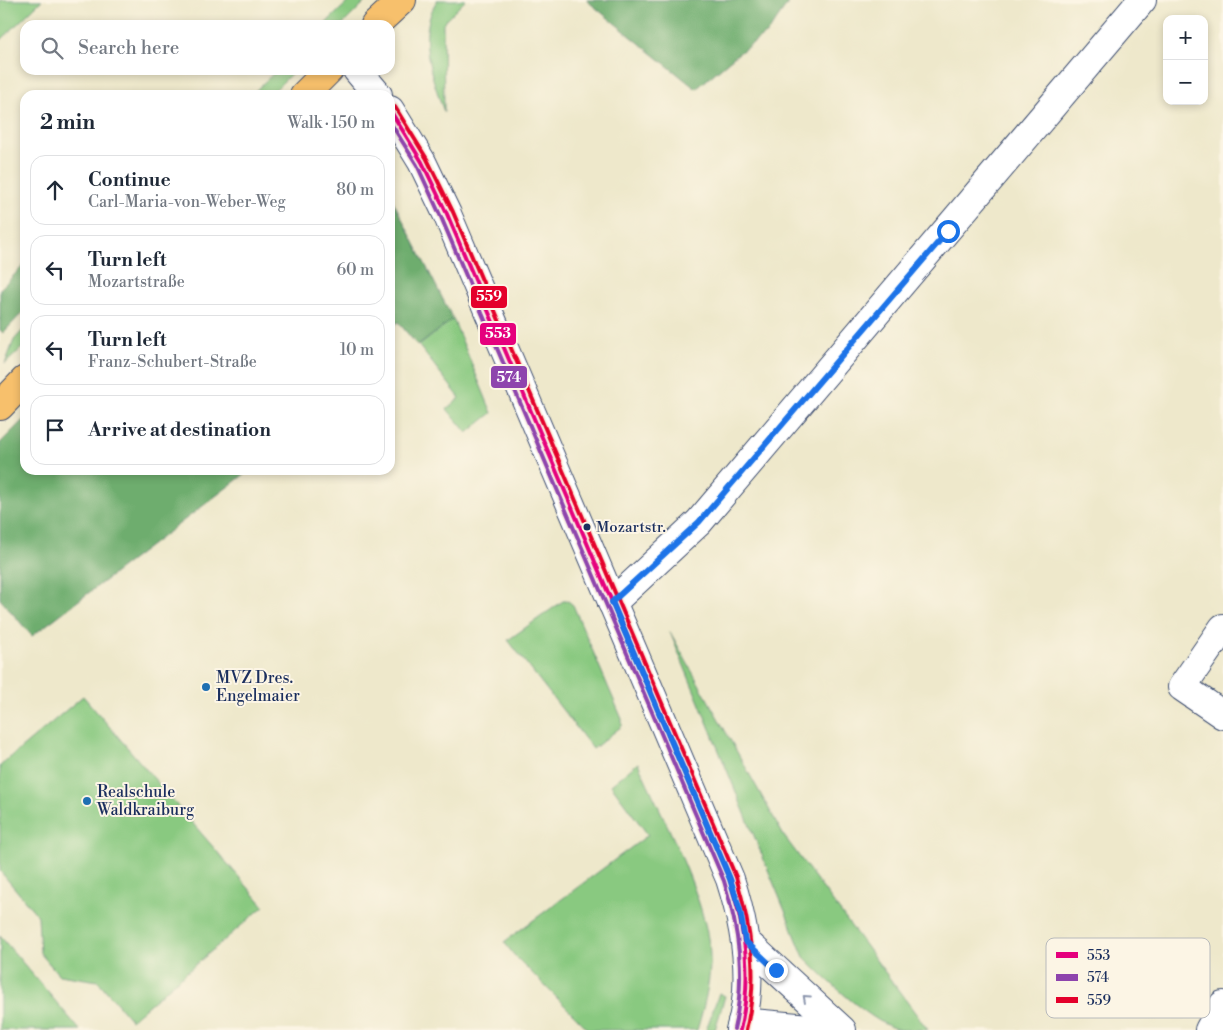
<!DOCTYPE html>
<html lang="en">
<head>
<meta charset="utf-8">
<style>
  :root { --surface:#fff; --page:#f6f6f7; --text:#1f2937; --muted:#747a83; --line:#e0e1e3 }
  body { margin:0; font-family:"Libre Bodoni",serif; background:var(--page); color:var(--text) }
  .controls { position:absolute; right:15px; top:15px; display:grid; overflow:hidden; border-radius:10px; box-shadow:0 2px 8px #0003 }
  .controls button { width:45px; height:45px; display:grid; place-items:center; padding:0; border:0; border-bottom:1px solid var(--line); background:var(--surface); color:var(--text); font:25px sans-serif }
  .stop { position:absolute; width:15px; height:15px; margin:-11px; border:4px solid #1a73e8; border-radius:50%; background:#fff }
  .stop.end { background:#1a73e8; border-color:#fff; box-shadow:0 1px 5px #0008 }
  .list { margin:0; padding:0; list-style:none }
  h2 { display:flex; justify-content:space-between; align-items:center; height:65px; margin:0; padding:0 20px; font-size:21px }
  h2 small { font-size:16px; font-weight:400; color:var(--muted) }
  .list li { display:grid; grid-template-columns:32px 1fr auto; gap:15px; align-items:center; box-sizing:border-box; height:70px; margin:0 10px 10px; padding:0 10px; border:1px solid var(--line); border-radius:15px }
  .list b { display:block; font-size:19px; white-space:nowrap }
  .list p { margin:0; font-size:16px; white-space:nowrap; color:var(--muted) }
  .list em { font-size:16px; font-style:normal; color:var(--muted) }
  .icon { flex:none; width:28px; height:28px; fill:none; stroke:currentColor; stroke-width:2; stroke-linecap:round; stroke-linejoin:round }
  .map { position:relative; flex:none; width:1223px; height:1030px; overflow:hidden }
  .search { position:absolute; background:var(--surface); box-shadow:0 2px 8px #0003; left:20px; top:20px; width:375px; height:55px; display:flex; align-items:center; gap:12px; box-sizing:border-box; padding:0 18px; border-radius:15px; color:var(--muted); font-size:19px }
  .panel { position:absolute; background:var(--surface); box-shadow:0 2px 8px #0003; left:20px; top:90px; width:375px; height:385px; border-radius:15px }
  .map>svg:first-child { display:block }
  .green { fill:#89c980; stroke:#527c6f }
  .forest { fill:#6ead6e; stroke:#446e66 }
  .lines { fill:none; stroke-linecap:round; stroke-linejoin:round }
  .minor-casing { stroke:#3b4b6e; stroke-width:30 }
  .major-casing { stroke:#3b4b6e; stroke-width:30 }
  .minor { stroke:#fff; stroke-width:28 }
  .major { stroke:#f7c06c; stroke-width:28 }
  .bus-1-casing { stroke:#fcf5e5; stroke-width:8 }
  .bus-2-casing { stroke:#fcf5e5; stroke-width:8 }
  .bus-3-casing { stroke:#fcf5e5; stroke-width:8 }
  .bus-1 { stroke:#e5007d; stroke-width:4 }
  .bus-2 { stroke:#8e44ad; stroke-width:4 }
  .bus-3 { stroke:#e4002b; stroke-width:4 }
  .oneway { stroke:#8d97ae }
  .route { stroke:#1a73e8; stroke-width:6 }
  .bus-dot { fill:#1b2f5e; stroke:#fcf5e5; stroke-width:2 }
  .poi-dot { fill:#1f6fb2; stroke:#fcf5e5; stroke-width:2 }
  .labels { text-anchor:middle; dominant-baseline:central; stroke-width:4; stroke-linejoin:round; paint-order:stroke }
  .bus-label { font-size:15px; fill:#1b2f5e; stroke:#fcf5e5; text-anchor:start }
  .poi-label { font-size:16px; fill:#1b2f5e; stroke:#fcf5e5; text-anchor:start }
  .key { fill:#fcf5e5; stroke:#b8babc; stroke-width:1 }
  .key-label { font-size:14px; fill:#1b2f5e }
  .line-badge { stroke:#fcf5e5; stroke-width:2 }
  .badge-label { font-size:14px; text-anchor:middle; font-weight:bold; fill:#fff }
</style>
</head>
<body>
<div class="map">
<svg width="1223" height="1030" viewBox="0 0 1223 1030">
  <rect width="100%" height="100%" fill="#fcf5e5"/>
  <filter id="ink" filterUnits="userSpaceOnUse"><feTurbulence type="fractalNoise" baseFrequency=".02" numOctaves="2"/><feDisplacementMap in="SourceGraphic" scale="10" xChannelSelector="R" yChannelSelector="G"/><feConvolveMatrix kernelMatrix="1 2 1 2 8 2 1 2 1" color-interpolation-filters="sRGB"/></filter>
  <filter id="wash" filterUnits="userSpaceOnUse"><feTurbulence type="fractalNoise" baseFrequency=".0096" numOctaves="4" result="noise"/><feDisplacementMap in="SourceGraphic" scale="20" xChannelSelector="R" yChannelSelector="G"/><feGaussianBlur stdDeviation="1.12" result="paint"/><feColorMatrix in="noise" values="0 0 0 0 0 0 0 0 0 0 0 0 0 0 0 0 0 1.4 0 .05"/><feComposite in="paint" operator="in"/></filter>
  <g filter="url(#wash)">
    <rect width="100%" height="100%" fill="#eee8cb"/>
    <g class="green">
      <path d="M0,0h42l-42,41z"/>
      <path d="M350,0h17l-25,25h-18z"/>
      <path d="M437,0h29l-23,23 1,89c-13,-38 -28,-75 -7,-112z"/>
      <path d="M277,70h18l-25,25h-19z"/>
      <path d="M453,319l39,94 -25,20 -20,-24 13,-11 -41,-52z"/>
      <path d="M25,328v17l-20,19 9,-24z"/>
      <path d="M563,601h5l5,4 49,114v7l-29,23 -85,-109z"/>
      <path d="M670,632l114,204 144,194c-9,0 -18,0 -27,0 -27,-4 -78,-54 -97,-73z"/>
      <path d="M83,696l181,210 -133,114 -33,-39 -39,-6 -19,-22 -2,-37 -38,-45v-105z"/>
      <path d="M638,763c24,53 63,125 71,181 4,28 -4,60 -12,86h-108l-75,-75 -10,-13 144,-107 -37,-50z"/>
      <path d="M0,936l80,94h-80z"/>
      <path d="M719,993l6,3 -10,34h-9z"/>
    </g>
    <g class="forest">
      <path d="M586,0h201v5l-19,27 -33,24 -39,33z"/>
      <path d="M390,195l63,124 -35,27 -20,-24 -8,6z"/>
      <path d="M25,264v46l-22,23 -3,-3v-41z"/>
      <path d="M25,418v52h225l-218,166 -32,-37v-156z"/>
    </g>
  </g>
  <g filter="url(#ink)">
    <g class="lines">
      <g class="minor-casing">
        <g id="minor">
          <path d="M357,70l21,25"/>
          <path d="M390,110l32,52 25,52 283,665c15,47 25,103 10,151"/>
          <path d="M612,603l87,-81 443,-522"/>
          <path d="M1223,628l-41,59 41,28"/>
          <path d="M745,941l97,89"/>
          <path d="M742,1022l90,8"/>
          <path d="M1209,1030l14,-25"/>
        </g>
      </g>
      <g class="major-casing">
        <g id="major">
          <path d="M375,25l27,-25"/>
          <path d="M304,95l25,-25"/>
          <path d="M0,406l25,-26"/>
        </g>
      </g>
      <use href="#minor" class="minor"/>
      <use href="#major" class="major"/>
      <g class="bus-1-casing">
        <path id="bus-1" d="M390,110l32,52 25,52 283,665c15,50 23,99 10,151"/>
      </g>
      <g class="bus-2-casing">
        <path id="bus-2" d="M390,122l27,43 24,52 283,664c15,49 22,97 10,148"/>
      </g>
      <g class="bus-3-casing">
        <path id="bus-3" d="M395,107l32,52 26,53 283,665c15,50 23,101 10,153"/>
      </g>
      <use href="#bus-1" class="bus-1"/>
      <use href="#bus-2" class="bus-2"/>
      <use href="#bus-3" class="bus-3"/>
    </g>
    <defs><path id="oneway-chevron" d="M-2-3.5L2.5 0L-2 3.5" fill="none" stroke-width="1.6" stroke-linecap="round" stroke-linejoin="round" transform="scale(1.25)"/></defs>
    <use class="oneway" href="#oneway-chevron" transform="translate(806 998) rotate(-138)"/>
  </g>
  <g class="lines" filter="url(#ink)">
    <path class="route" d="M776,970l-31,-29 -5,-31 -10,-31 -118,-277 87,-80 249,-291"/>
  </g>
  <circle class="bus-dot" cx="587" cy="527" r="4.5"/>
  <g class="poi-dot">
    <circle cx="206" cy="687" r="5"/>
    <circle cx="87" cy="801" r="5"/>
  </g>
  <g class="labels">
    <g class="bus-label">
      <text x="596" y="527">Mozartstr.</text>
    </g>
    <g class="poi-label">
      <text x="216" y="678">MVZ Dres.<tspan x="216" dy="18">Engelmaier</tspan></text>
      <text x="97" y="792">Realschule<tspan x="97" dy="18">Waldkraiburg</tspan></text>
    </g>
  </g>
  <rect x="1046" y="938" width="164" height="80" rx="8" class="key"/>
  <rect x="1056" y="952" width="22" height="6" fill="#e5007d"/>
  <rect x="1056" y="974" width="22" height="7" fill="#8e44ad"/>
  <rect x="1056" y="997" width="22" height="6" fill="#e4002b"/>
  <g class="key-label">
    <text x="1087" y="960">553</text>
    <text x="1087" y="982">574</text>
    <text x="1087" y="1005">559</text>
  </g>
  <g class="line-badge">
    <rect x="470" y="285" width="38" height="24" rx="5" fill="#e4002b"/>
    <rect x="479" y="322" width="38" height="24" rx="5" fill="#e5007d"/>
    <rect x="490" y="365" width="38" height="24" rx="5" fill="#8e44ad"/>
  </g>
  <g class="badge-label">
    <text x="489" y="301">559</text>
    <text x="498" y="338">553</text>
    <text x="509" y="382">574</text>
  </g>
</svg>
<div class="controls">
<button>+</button>
<button>−</button>
</div>
<div class="stop" style="left:948px;top:231px"></div>
<div class="stop end" style="left:776px;top:970px"></div>
<div class="search"><svg class="icon" aria-label="search" viewBox="0 0 24 24"><circle cx="10" cy="10" r="6"/><path d="M15 15l6 6"/></svg>Search here</div>
<section class="panel">
<h2>2 min<small>Walk · 150 m</small></h2>
<ul class="list">
<li><svg class="icon" aria-label="ahead" viewBox="0 0 24 24"><path d="M12 20V5M6 11l6-6 6 6"/></svg><div><b>Continue</b><p>Carl-Maria-von-Weber-Weg</p></div><em>80 m</em></li>
<li><svg class="icon" aria-label="left" viewBox="0 0 24 24"><path d="M17 20v-9H6M10 6l-5 5 5 5"/></svg><div><b>Turn left</b><p>Mozartstraße</p></div><em>60 m</em></li>
<li><svg class="icon" aria-label="left" viewBox="0 0 24 24"><path d="M17 20v-9H6M10 6l-5 5 5 5"/></svg><div><b>Turn left</b><p>Franz-Schubert-Straße</p></div><em>10 m</em></li>
<li><svg class="icon" aria-label="arrive" viewBox="0 0 24 24"><path d="M6 21V4h12l-3 4 3 4H6"/></svg><div><b>Arrive at destination</b></div></li>
</ul>
</section>
</div>
</body>
</html>
